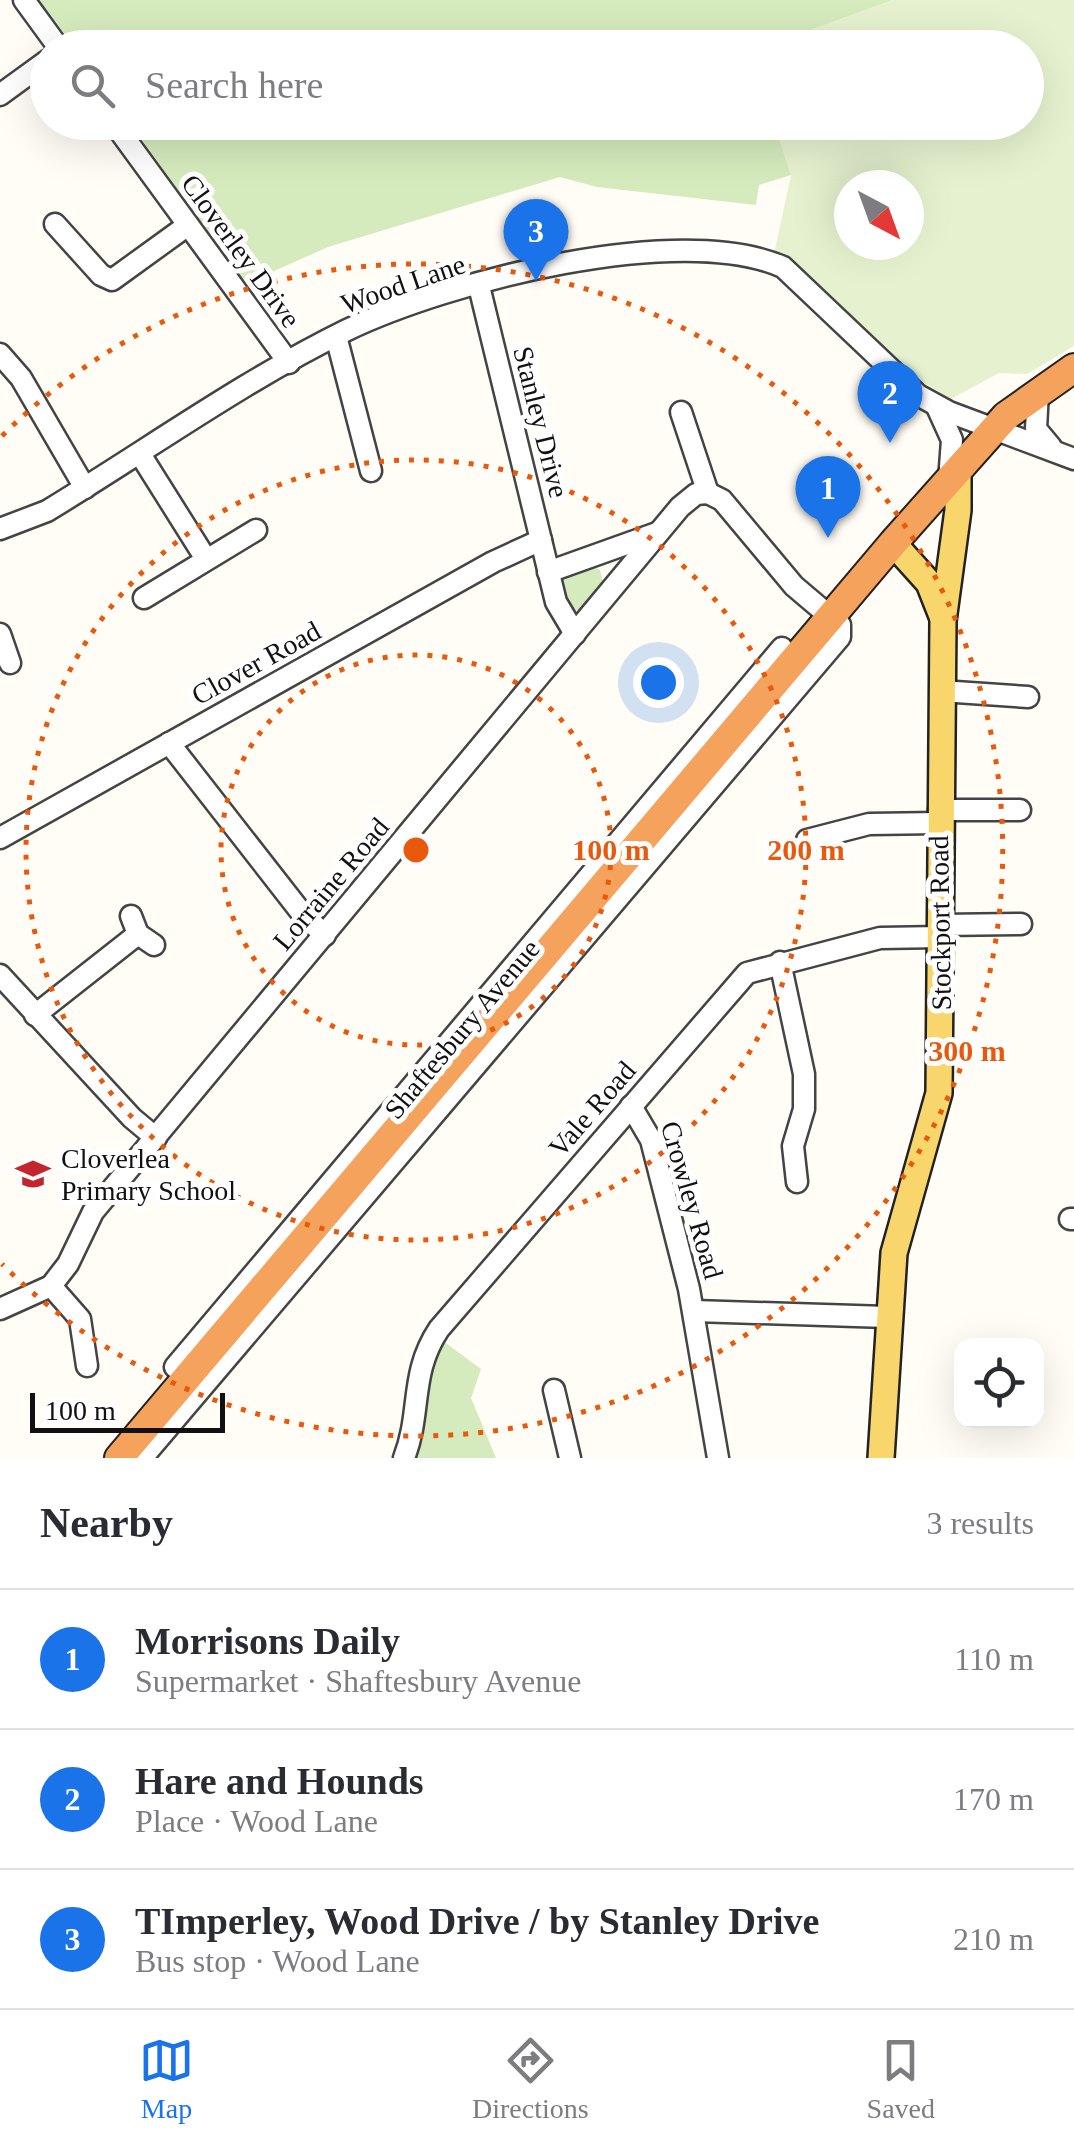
<!DOCTYPE html>
<html lang="en">
<head>
<meta charset="utf-8">
<style>
  :root { --surface:#fff; --page:#f2f2f3; --text:#2b2b33; --muted:#7c7c81; --line:#e1e1e2; --accent:#1a73e8 }
  body { margin:0; font-family:Georgia,serif; background:var(--page); color:var(--text) }
  .controls { position:absolute; right:30px; bottom:30px; display:grid; overflow:hidden; border-radius:20px; box-shadow:0 10px 40px #0002 }
  .controls button { width:90px; height:90px; display:grid; place-items:center; padding:0; border:0; border-bottom:2px solid var(--line); background:var(--surface); color:var(--text); font:50px sans-serif }
  .compass { position:absolute; left:834px; top:170px; width:90px; height:90px; border-radius:50%; background:var(--surface); box-shadow:0 10px 40px #0002; rotate:139deg }
  .scale { position:absolute; left:30px; bottom:25px; width:195px; box-sizing:border-box; padding-left:10px; border:5px solid #111; border-top:0; font-size:28px; line-height:35px; white-space:nowrap; color:#111; -webkit-text-stroke:8px #fff; paint-order:stroke }
  .you { position:absolute; left:658px; top:682px; width:35px; height:35px; margin:-25px; border:8px solid #fff; border-radius:50%; background:#1a73e8; box-shadow:0 0 0 15px #1a73e833 }
  .badge { display:grid; place-items:center; width:65px; height:65px; border-radius:50%; background:var(--accent); color:#fff; font-size:32px; font-weight:700 }
  .pin { position:absolute; translate:-50% -82px; filter:drop-shadow(0 2px 5px #0008) }
  .pin::after { content:''; position:absolute; top:52px; width:35px; height:30px; background:inherit; clip-path:polygon(0 0,100% 0,50% 100%) }
  .list { margin:0; padding:0; list-style:none }
  h2 { display:flex; justify-content:space-between; align-items:center; height:130px; margin:0; padding:0 40px; font-size:42px }
  h2 small { font-size:32px; font-weight:400; color:var(--muted) }
  .list li { display:grid; grid-template-columns:65px 1fr auto; gap:30px; align-items:center; box-sizing:border-box; height:140px; padding:0 40px; border-top:2px solid var(--line) }
  .list b { display:block; font-size:38px; white-space:nowrap }
  .list p { margin:0; font-size:32px; white-space:nowrap; color:var(--muted) }
  .list em { font-size:32px; font-style:normal; color:var(--muted) }
  .icon { flex:none; width:55px; height:55px; fill:none; stroke:currentColor; stroke-width:2; stroke-linecap:round; stroke-linejoin:round }
  .map { position:relative; flex:none; width:1074px; height:1458px; overflow:hidden }
  .search { position:absolute; background:var(--surface); box-shadow:0 10px 40px #0002; left:30px; right:30px; top:30px; height:110px; display:flex; align-items:center; gap:25px; box-sizing:border-box; padding:0 35px; border-radius:55px; color:var(--muted); font-size:38px }
  .sheet { height:550px; background:var(--surface) }
  nav { display:flex; justify-content:space-around; align-items:center; box-sizing:border-box; height:140px; border-top:2px solid var(--line); background:var(--surface); font-size:28px; color:var(--muted) }
  nav a { display:grid; justify-items:center; gap:5px }
  nav .on { color:var(--accent) }
  .map>svg:first-child { display:block }
  .green { fill:#d5ebbd }
  .pitch { fill:#e6f2cf; fill-rule:evenodd }
  .lines { fill:none; stroke-linecap:round; stroke-linejoin:round }
  .minor-casing { stroke:#444; stroke-width:25 }
  .major-casing { stroke:#222; stroke-width:30 }
  .highway-casing { stroke:#222; stroke-width:32 }
  .minor { stroke:#fff; stroke-width:20 }
  .major { stroke:#f9d66b; stroke-width:25 }
  .highway { stroke:#f5a25d; stroke-width:28 }
  .ring { fill:none; stroke:#e8590c; stroke-width:5; stroke-dasharray:5 10 }
  .labels { text-anchor:middle; dominant-baseline:central; stroke-width:10; stroke-linejoin:round; paint-order:stroke }
  .street-label { font-size:28px; fill:#111; stroke:#fff }
  .poi-label { font-size:28px; fill:#111; stroke:#fff; text-anchor:start }
  .centre { fill:#e8590c; stroke:#fff; stroke-width:5 }
  .ring-label { font-size:30px; text-anchor:middle; font-weight:bold; fill:#e8590c; stroke:#fff; stroke-width:10; stroke-linejoin:round; paint-order:stroke }
</style>
</head>
<body>
<div class="map">
<svg width="1074" height="1458" viewBox="0 0 1074 1458">
  <rect width="100%" height="100%" fill="#fffdf5"/>
  <g class="green">
    <path d="M39,0h854l-132,48 -686,-1z"/>
    <path d="M130,123h644l17,52 -32,10 -3,20 -159,-18 -37,-10 -232,70 -83,37z"/>
    <path d="M589,565l11,5 4,15 -22,26 -14,-3 -8,-29z"/>
    <path d="M443,1341l38,28 -10,29 25,60h-81c14,-39 5,-81 28,-117z"/>
  </g>
  <path class="pitch" d="M893,0h181v346l-47,28 -28,-1 -48,26 -43,-26 -99,-97 -35,-22 17,-79 -17,-52 252,-1v-74h-265zM849,185h60v60h-60z"/>
  <g class="lines">
    <g class="minor-casing">
      <g id="minor">
        <path d="M24,0l35,48"/>
        <path d="M0,95l48,-35"/>
        <path d="M113,122l176,241"/>
        <path d="M55,224l46,51 11,5 76,-55"/>
        <path d="M479,286l77,316 19,32"/>
        <path d="M336,336l35,135"/>
        <path d="M0,354l21,24 64,110"/>
        <path d="M1038,391l-2,38 15,18"/>
        <path d="M937,407l15,33 -3,41"/>
        <path d="M681,412l27,81"/>
        <path d="M140,454l66,105"/>
        <path d="M0,529l47,-18c99,-60 196,-130 300,-181 100,-48 332,-109 436,-63l135,128 31,17 125,47"/>
        <path d="M548,572l109,-39"/>
        <path d="M144,598l112,-68"/>
        <path d="M0,634l10,29"/>
        <path d="M941,691l87,6"/>
        <path d="M169,743l135,173 21,19"/>
        <path d="M939,810h81"/>
        <path d="M0,838l493,-276 48,-22"/>
        <path d="M807,840l62,-16 70,-1"/>
        <path d="M131,916l7,18 16,11"/>
        <path d="M941,925l80,-1"/>
        <path d="M780,962l24,112v35l-11,37 4,36"/>
        <path d="M0,975l132,143 24,20"/>
        <path d="M35,1015l103,-81"/>
        <path d="M631,1106l20,34 38,149 29,169"/>
        <path d="M1070,1219h4"/>
        <path d="M51,1286l29,33 7,47"/>
        <path d="M0,1309l51,-23 17,-22 25,-52 587,-705 16,-13 12,-1"/>
        <path d="M694,1311l193,6"/>
        <path d="M188,1377l-13,-10 607,-719"/>
        <path d="M554,1390l16,68"/>
        <path d="M142,1458l698,-821v-12l-46,-39 -72,-86 -14,-7"/>
        <path d="M404,1458c18,-46 5,-84 35,-129l308,-356 133,-35 61,-1"/>
      </g>
    </g>
    <g class="major-casing">
      <g id="major">
        <path d="M893,543l36,40 13,33"/>
        <path d="M881,1458l13,-205 45,-160 4,-472 15,-111v-39"/>
      </g>
    </g>
    <g class="highway-casing">
      <path id="highway" d="M119,1458l774,-915 113,-127 68,-48"/>
    </g>
    <use href="#minor" class="minor"/>
    <use href="#major" class="major"/>
    <use href="#highway" class="highway"/>
  </g>
  <g class="ring">
    <circle cx="416" cy="850" r="195"/>
    <circle cx="416" cy="850" r="390"/>
    <path d="M2 436A586 586 0 1 1 2 1264"/>
  </g>
  <defs>
    <g id="school-bare" transform="scale(2.7)"><path d="M0-5L7-2L0 1L-7-2ZM-4 1L0 2.5L4 1V4Q0 6-4 4Z" fill="#c4262e" stroke="#fff" stroke-width="2.5" paint-order="stroke"/></g>
  </defs>
  <g fill-rule="evenodd">
    <use href="#school-bare" x="33" y="1174"/>
  </g>
  <g class="labels">
    <g class="street-label">
      <text transform="translate(241 251) rotate(54)">Cloverley Drive</text>
      <text transform="translate(403 284) rotate(-19)">Wood Lane</text>
      <text transform="translate(541 422) rotate(76)">Stanley Drive</text>
      <text transform="translate(256 663) rotate(-29)">Clover Road</text>
      <text transform="translate(331 884) rotate(-50)">Lorraine Road</text>
      <text transform="translate(940 923) rotate(-91)">Stockport Road</text>
      <text transform="translate(462 1029) rotate(-50)">Shaftesbury Avenue</text>
      <text transform="translate(592 1109) rotate(-49)">Vale Road</text>
      <text transform="translate(692 1200) rotate(74)">Crowley Road</text>
    </g>
    <g class="poi-label">
      <text x="61" y="1158">Cloverlea<tspan x="61" dy="32">Primary School</tspan></text>
    </g>
  </g>
  <circle cx="416" cy="850" r="15" class="centre"/>
  <g class="ring-label">
    <text x="611" y="860">100 m</text>
    <text x="806" y="860">200 m</text>
    <text x="967" y="1061">300 m</text>
  </g>
</svg>
<div class="controls">
<button><svg class="icon" aria-label="locate" viewBox="0 0 24 24"><circle cx="12" cy="12" r="6"/><path d="M12 2v4M12 18v4M2 12h4M18 12h4"/></svg></button>
</div>
<svg class="compass" viewBox="-18 -18 36 36"><path d="M0-13l5 13h-10z" fill="#e53935"/><path d="M0 13l5-13h-10z" fill="#7c7c81"/></svg>
<div class="scale">100 m</div>
<div class="you"></div>
<div class="pin badge" style="left:828px;top:538px">1</div>
<div class="pin badge" style="left:890px;top:443px">2</div>
<div class="pin badge" style="left:536px;top:281px">3</div>
<div class="search"><svg class="icon" aria-label="search" viewBox="0 0 24 24"><circle cx="10" cy="10" r="6"/><path d="M15 15l6 6"/></svg>Search here</div>
</div>
<section class="sheet">
<h2>Nearby<small>3 results</small></h2>
<ul class="list">
<li><span class="badge">1</span><div><b>Morrisons Daily</b><p>Supermarket · Shaftesbury Avenue</p></div><em>110 m</em></li>
<li><span class="badge">2</span><div><b>Hare and Hounds</b><p>Place · Wood Lane</p></div><em>170 m</em></li>
<li><span class="badge">3</span><div><b>TImperley, Wood Drive / by Stanley Drive</b><p>Bus stop · Wood Lane</p></div><em>210 m</em></li>
</ul>
</section>
<nav>
<a class="on"><svg class="icon" aria-label="map" viewBox="0 0 24 24"><path d="M3 6l6-2 6 2 6-2v14l-6 2-6-2-6 2zM9 4v14M15 6v14"/></svg>Map</a>
<a><svg class="icon" aria-label="directions" viewBox="0 0 24 24"><path d="M12 3l9 9-9 9-9-9zM9 14v-3h6M13 9l2 2-2 2"/></svg>Directions</a>
<a><svg class="icon" aria-label="saved" viewBox="0 0 24 24"><path d="M7 4h10v16l-5-4-5 4z"/></svg>Saved</a>
</nav>
</body>
</html>
